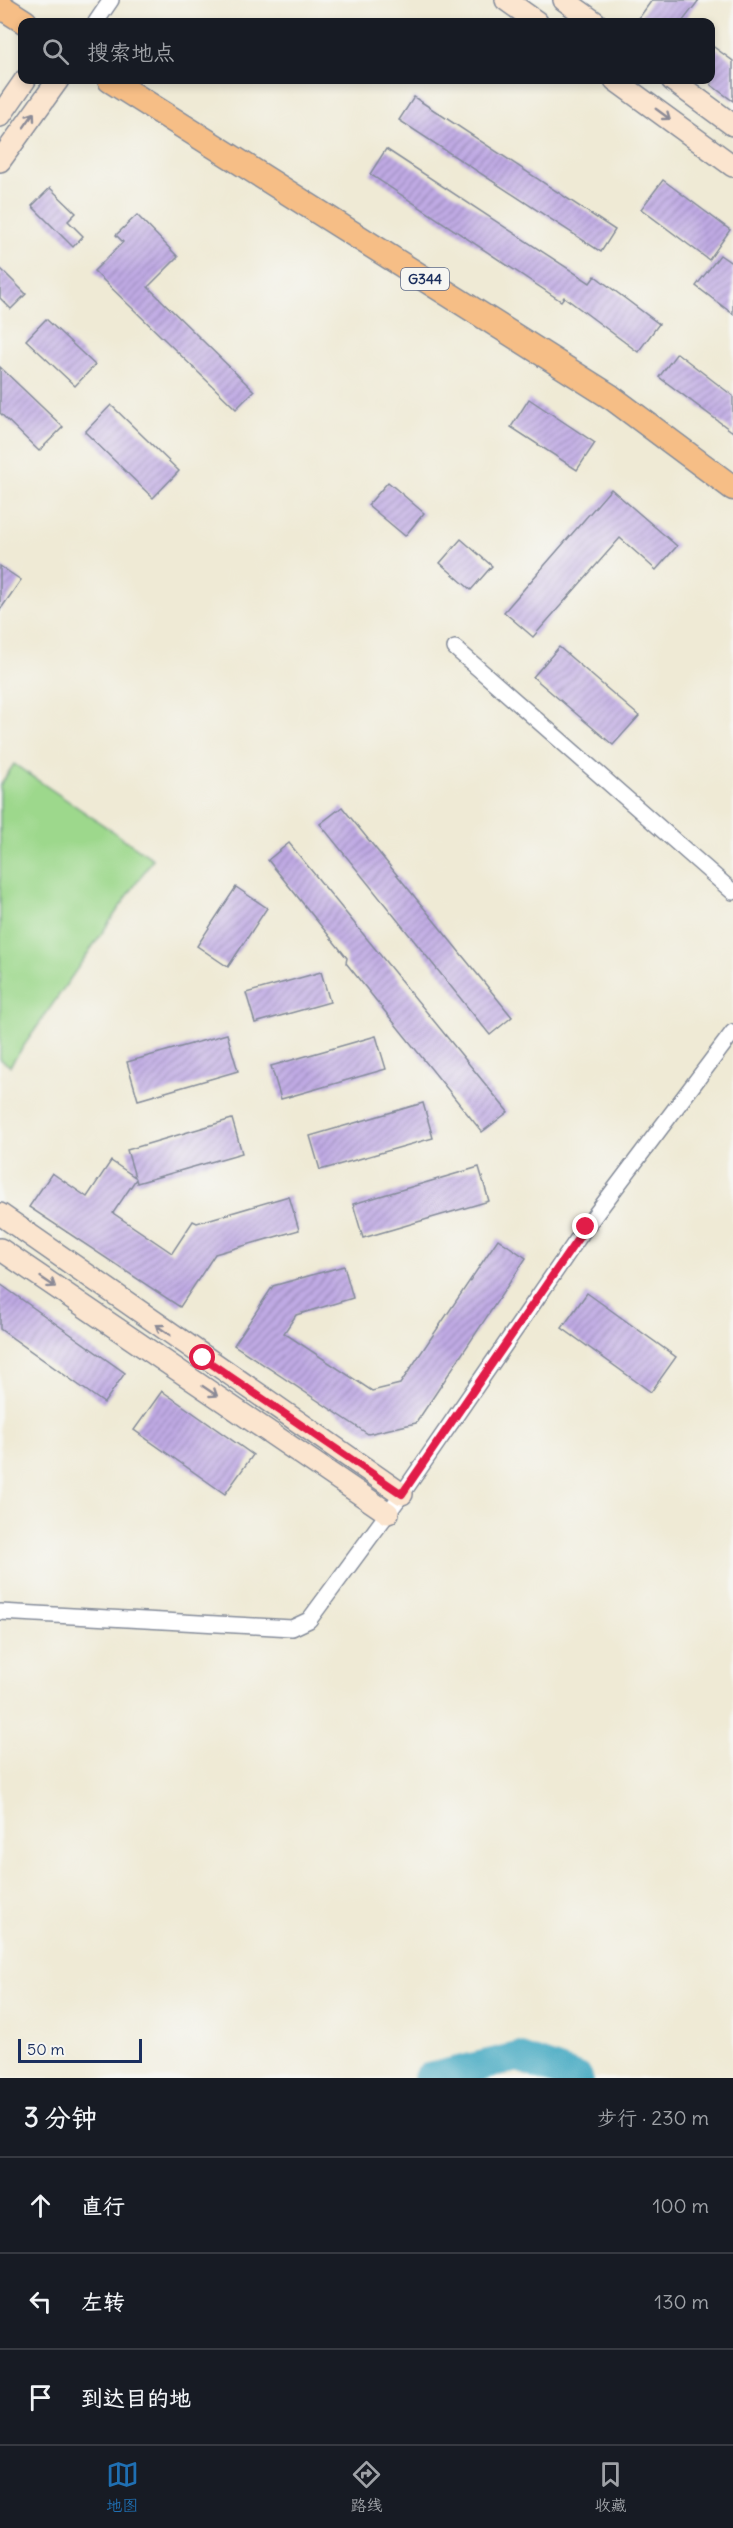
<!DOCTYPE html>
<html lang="zh">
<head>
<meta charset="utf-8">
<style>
  :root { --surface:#171b24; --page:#20242c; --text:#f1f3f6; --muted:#9ea1a6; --line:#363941; --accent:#1f6fb2 }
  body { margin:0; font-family:Delius,"LXGW WenKai TC",sans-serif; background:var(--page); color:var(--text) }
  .scale { position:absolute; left:18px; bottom:15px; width:124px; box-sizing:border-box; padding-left:6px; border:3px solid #1b2f5e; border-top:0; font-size:16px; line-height:21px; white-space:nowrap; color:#1b2f5e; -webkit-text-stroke:4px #f6f6f2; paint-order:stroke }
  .stop { position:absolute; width:18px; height:18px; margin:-14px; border:4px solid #e11d48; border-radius:50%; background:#fff }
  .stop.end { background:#e11d48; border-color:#fff; box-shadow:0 2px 6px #0008 }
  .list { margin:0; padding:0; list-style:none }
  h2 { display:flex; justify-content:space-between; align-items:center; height:78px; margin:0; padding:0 24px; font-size:26px }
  h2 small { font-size:20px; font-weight:400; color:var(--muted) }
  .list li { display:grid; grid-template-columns:39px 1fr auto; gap:18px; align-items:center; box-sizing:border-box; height:96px; padding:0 24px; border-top:2px solid var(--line) }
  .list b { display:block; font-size:22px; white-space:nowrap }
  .list em { font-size:20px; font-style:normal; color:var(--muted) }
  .icon { flex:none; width:33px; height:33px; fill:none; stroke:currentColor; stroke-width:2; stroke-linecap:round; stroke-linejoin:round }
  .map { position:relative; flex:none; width:733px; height:2078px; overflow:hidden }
  .search { position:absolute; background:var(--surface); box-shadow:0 3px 9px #0003; left:18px; right:18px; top:18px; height:66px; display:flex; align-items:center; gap:15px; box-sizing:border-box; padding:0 21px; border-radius:12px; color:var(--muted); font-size:22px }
  .sheet { height:366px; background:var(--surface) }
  nav { display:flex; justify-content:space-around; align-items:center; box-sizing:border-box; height:84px; border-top:2px solid var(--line); background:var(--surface); font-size:16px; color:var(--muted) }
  nav a { display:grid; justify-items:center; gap:3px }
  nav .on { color:var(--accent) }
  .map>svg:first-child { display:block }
  .pitch { fill:#9dd88c; stroke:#5c8475; stroke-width:1.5 }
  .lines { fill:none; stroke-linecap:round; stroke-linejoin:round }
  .river { stroke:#41a7c1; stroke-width:30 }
  .building { fill:url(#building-hatch) }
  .street-casing { stroke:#858c9a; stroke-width:18 }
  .secondary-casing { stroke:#858c9a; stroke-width:24 }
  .primary-casing { stroke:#858c9a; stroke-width:27 }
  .street { stroke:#fff; stroke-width:15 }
  .secondary { stroke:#fbe5cf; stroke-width:21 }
  .primary { stroke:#f6be86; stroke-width:24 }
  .oneway { stroke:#8b8a96 }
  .route { stroke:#e11d48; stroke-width:8 }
  .labels { text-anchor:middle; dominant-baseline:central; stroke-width:5; stroke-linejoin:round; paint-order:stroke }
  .shield { fill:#f6f6f2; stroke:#5d6b8a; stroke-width:1.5 }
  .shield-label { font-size:14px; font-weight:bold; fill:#1b2f5e }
</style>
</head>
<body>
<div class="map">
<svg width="733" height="2078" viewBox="0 0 733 2078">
  <defs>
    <pattern id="building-hatch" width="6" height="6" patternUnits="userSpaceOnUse" patternTransform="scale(1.5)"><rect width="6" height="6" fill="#c0aae4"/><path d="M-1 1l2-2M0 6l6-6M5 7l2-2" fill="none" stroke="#9b8bbc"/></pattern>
  </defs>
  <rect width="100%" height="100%" fill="#f6f6f2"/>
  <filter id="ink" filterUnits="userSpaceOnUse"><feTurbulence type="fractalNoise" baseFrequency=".0167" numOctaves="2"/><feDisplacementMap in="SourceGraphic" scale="12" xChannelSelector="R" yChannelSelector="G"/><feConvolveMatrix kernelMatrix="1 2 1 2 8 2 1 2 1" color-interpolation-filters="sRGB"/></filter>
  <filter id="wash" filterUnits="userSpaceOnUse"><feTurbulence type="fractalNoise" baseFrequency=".008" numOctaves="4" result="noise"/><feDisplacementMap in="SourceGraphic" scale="24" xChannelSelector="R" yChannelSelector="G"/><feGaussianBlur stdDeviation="1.35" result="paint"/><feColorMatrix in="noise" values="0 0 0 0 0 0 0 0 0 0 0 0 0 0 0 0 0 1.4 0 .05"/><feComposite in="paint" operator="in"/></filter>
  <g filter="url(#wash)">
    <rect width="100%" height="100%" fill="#efead5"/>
    <path class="pitch" d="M14,764l139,95 -143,207 -10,-7v-274z"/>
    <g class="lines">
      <path class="river" d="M428,2078l90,-21 60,21"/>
    </g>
    <g id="blocks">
      <g class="building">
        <path d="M652,0h47l-17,22h-46z"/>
        <path d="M711,45l22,16v40l-22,-16z"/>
        <path d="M414,97l201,133 -14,22 -202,-132z"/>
        <path d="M386,149l204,134 5,-7 64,48 -21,28 -74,-55 -3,4 -191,-127z"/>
        <path d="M663,180l67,50 -21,30 -68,-51z"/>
        <path d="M50,188l26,25 -8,8 15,15 -10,11 -41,-41z"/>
        <path d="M137,215l41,42 -30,30 106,104 -18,18 -142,-138 29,-29 -7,-7z"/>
        <path d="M720,255l13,9v50l-37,-28z"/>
        <path d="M0,268l26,26 -15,15 -11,-11z"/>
        <path d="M46,319l49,46 -20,21 -49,-46z"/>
        <path d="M677,353l56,43v36l-74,-55z"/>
        <path d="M0,367l63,60 -24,24 -39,-38z"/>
        <path d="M529,399l66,44 -18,27 -66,-43z"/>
        <path d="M111,405l68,66 -26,27 -68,-66z"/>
        <path d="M388,482l36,31 -19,23 -37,-31z"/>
        <path d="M611,489l66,57 -21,24 -36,-32 -87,99 -29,-25z"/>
        <path d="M461,539l31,27 -21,24 -31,-27z"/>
        <path d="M0,566l21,14 -21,30z"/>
        <path d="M559,647l80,69 -26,29 -80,-68z"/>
        <path d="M342,807l170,210 -22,18 -170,-211z"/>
        <path d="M289,843l219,269 -26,20 -136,-169 1,-5 -79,-98z"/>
        <path d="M236,887l31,21 -39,59 -31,-21z"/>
        <path d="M321,972l9,30 -75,21 -9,-30z"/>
        <path d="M227,1034l11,37 -100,29 -11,-38z"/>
        <path d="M376,1036l10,33 -105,30 -10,-33z"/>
        <path d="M423,1103l10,35 -113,32 -10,-34z"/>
        <path d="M232,1119l10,34 -105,30 -1,-4 -23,34 59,40 21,-32 4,2 92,-27 10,34 -84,24 -35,53 -151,-100 23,-34 35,24 24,-36 24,16 -8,-27z"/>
        <path d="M479,1167l10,34 -126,37 -10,-34z"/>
        <path d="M498,1239l28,19 -110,165 -48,11 -134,-89 39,-59 71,-20 9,32 -57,17 -12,18 88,58 28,-7z"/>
        <path d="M0,1284l125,89 -21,30 -104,-74z"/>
        <path d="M587,1293l89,64 -25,35 -89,-64z"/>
        <path d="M162,1391l91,64 -28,39 -91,-64z"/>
      </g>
    </g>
  </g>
  <g filter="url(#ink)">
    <use href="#blocks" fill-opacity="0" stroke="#858c9a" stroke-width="1.5"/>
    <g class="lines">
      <g class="street-casing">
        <g id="street">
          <path d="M96,22l15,-22"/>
          <path d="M455,648l278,244"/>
          <path d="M0,1612l292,16 17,-8 93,-126 184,-267 147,-195"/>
        </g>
      </g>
      <g class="secondary-casing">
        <g id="secondary">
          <path d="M506,0l31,22"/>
          <path d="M564,0l31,22"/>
          <path d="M615,80l118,86"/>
          <path d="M672,80l61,45"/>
          <path d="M0,116l25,-36"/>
          <path d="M0,161l58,-81"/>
          <path d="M0,1214l402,280"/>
          <path d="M0,1249l388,264"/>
        </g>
      </g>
      <g class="primary-casing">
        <g id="primary">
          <path d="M0,6l25,16"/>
          <path d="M110,80l501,317 122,91"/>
        </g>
      </g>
      <use href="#street" class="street"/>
      <use href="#secondary" class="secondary"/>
      <use href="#primary" class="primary"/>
    </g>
    <defs><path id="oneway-shaft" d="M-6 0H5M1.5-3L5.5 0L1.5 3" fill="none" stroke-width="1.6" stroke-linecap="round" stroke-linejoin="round" transform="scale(1.5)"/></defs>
    <g class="oneway">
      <use href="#oneway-shaft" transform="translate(663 114) rotate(36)"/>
      <use href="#oneway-shaft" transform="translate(29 120) rotate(-55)"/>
      <use href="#oneway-shaft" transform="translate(48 1282) rotate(34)"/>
      <use href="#oneway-shaft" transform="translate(163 1330) rotate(-145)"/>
      <use href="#oneway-shaft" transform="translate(210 1391) rotate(34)"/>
    </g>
  </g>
  <g class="lines" filter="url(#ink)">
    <path class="route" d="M203,1358l199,136 184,-267"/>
  </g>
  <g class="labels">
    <rect class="shield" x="401" y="268" width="48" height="22" rx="4.5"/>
    <g class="shield-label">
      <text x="425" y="279">G344</text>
    </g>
  </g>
</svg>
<div class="scale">50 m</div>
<div class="stop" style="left:203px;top:1358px"></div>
<div class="stop end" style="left:586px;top:1227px"></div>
<div class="search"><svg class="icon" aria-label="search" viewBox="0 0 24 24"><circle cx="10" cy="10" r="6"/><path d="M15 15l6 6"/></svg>搜索地点</div>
</div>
<section class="sheet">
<h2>3 分钟<small>步行 · 230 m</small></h2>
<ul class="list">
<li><svg class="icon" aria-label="ahead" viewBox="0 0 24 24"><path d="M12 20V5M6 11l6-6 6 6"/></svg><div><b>直行</b></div><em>100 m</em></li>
<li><svg class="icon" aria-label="left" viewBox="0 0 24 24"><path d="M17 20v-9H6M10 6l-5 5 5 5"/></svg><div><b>左转</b></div><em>130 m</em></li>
<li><svg class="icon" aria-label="arrive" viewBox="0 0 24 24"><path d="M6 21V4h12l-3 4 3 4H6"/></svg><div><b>到达目的地</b></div></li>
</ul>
</section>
<nav>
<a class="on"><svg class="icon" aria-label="map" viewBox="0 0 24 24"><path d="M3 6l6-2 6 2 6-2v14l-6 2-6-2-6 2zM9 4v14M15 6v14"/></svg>地图</a>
<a><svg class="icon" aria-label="directions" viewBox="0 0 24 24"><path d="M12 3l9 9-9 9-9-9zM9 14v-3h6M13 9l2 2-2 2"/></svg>路线</a>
<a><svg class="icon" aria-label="saved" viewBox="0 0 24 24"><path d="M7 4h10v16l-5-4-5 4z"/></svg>收藏</a>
</nav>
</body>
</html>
